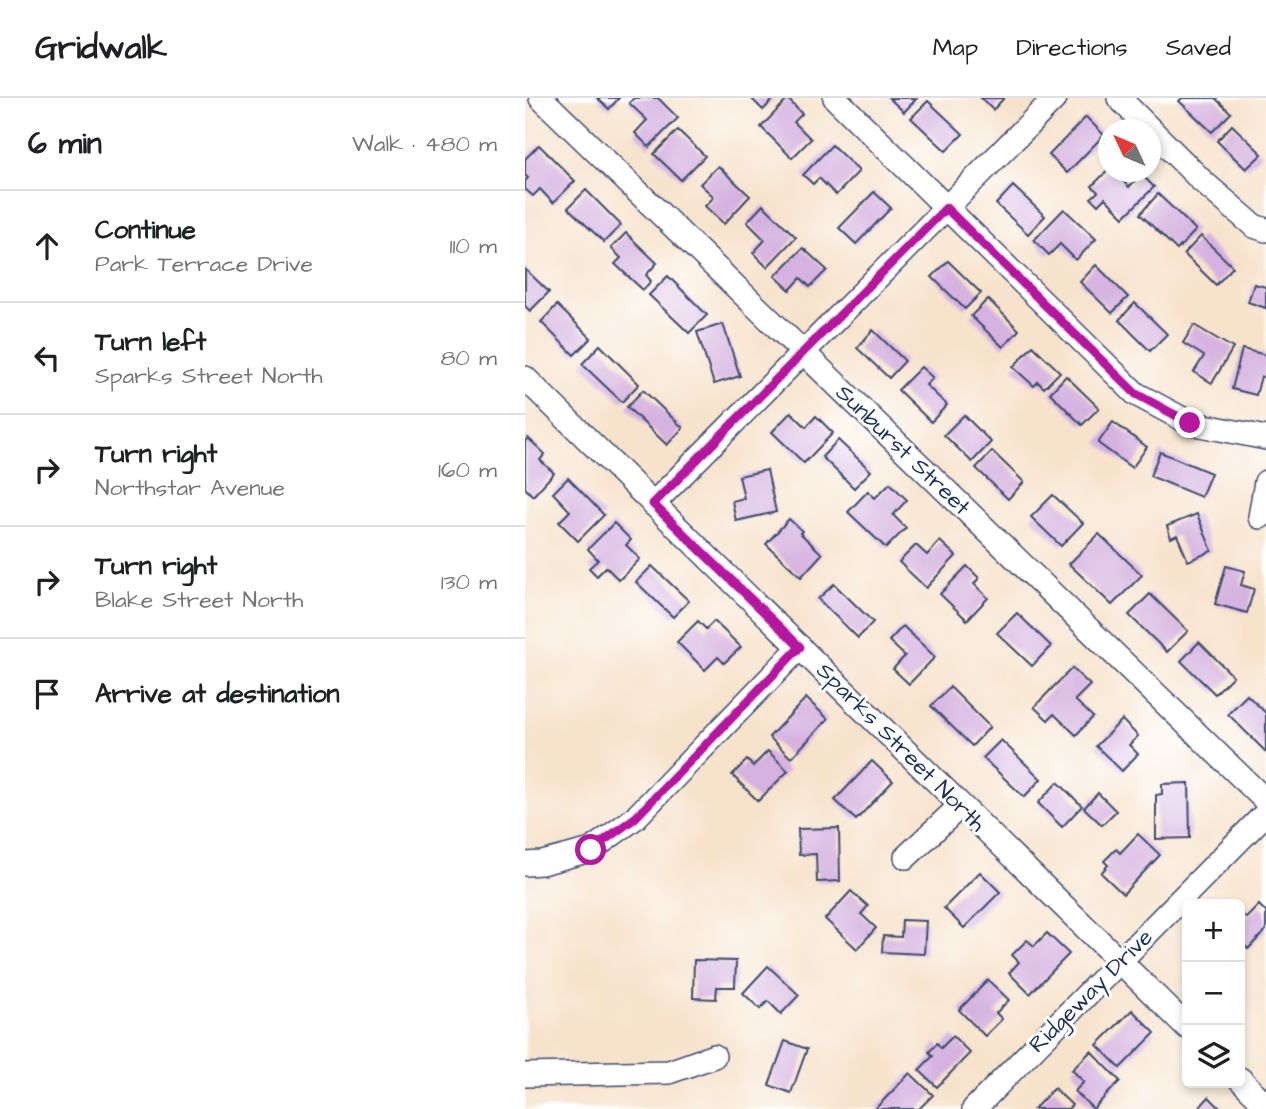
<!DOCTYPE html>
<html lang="en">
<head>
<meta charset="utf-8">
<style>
  :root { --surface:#fff; --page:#f2f2f2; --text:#202124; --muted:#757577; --line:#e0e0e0 }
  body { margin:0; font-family:"Architects Daughter",sans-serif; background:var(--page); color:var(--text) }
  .controls { position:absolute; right:21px; bottom:21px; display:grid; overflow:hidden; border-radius:10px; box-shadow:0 4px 10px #0003 }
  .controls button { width:63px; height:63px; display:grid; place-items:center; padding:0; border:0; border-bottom:2px solid var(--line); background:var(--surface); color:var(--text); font:35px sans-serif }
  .compass { position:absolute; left:573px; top:21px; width:63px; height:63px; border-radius:50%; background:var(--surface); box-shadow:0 4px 10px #0003; rotate:314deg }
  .stop { position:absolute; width:21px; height:21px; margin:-16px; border:5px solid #b5179e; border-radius:50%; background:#fff }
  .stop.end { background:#b5179e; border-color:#fff; box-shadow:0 2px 7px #0008 }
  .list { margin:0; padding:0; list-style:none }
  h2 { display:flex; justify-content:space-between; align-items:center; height:91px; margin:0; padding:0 28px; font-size:30px }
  h2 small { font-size:23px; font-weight:400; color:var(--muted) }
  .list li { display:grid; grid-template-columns:46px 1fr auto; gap:21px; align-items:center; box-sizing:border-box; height:112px; padding:0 28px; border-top:2px solid var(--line) }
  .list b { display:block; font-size:26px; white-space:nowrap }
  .list p { margin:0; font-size:23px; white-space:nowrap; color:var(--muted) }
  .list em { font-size:23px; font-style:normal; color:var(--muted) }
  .icon { flex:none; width:38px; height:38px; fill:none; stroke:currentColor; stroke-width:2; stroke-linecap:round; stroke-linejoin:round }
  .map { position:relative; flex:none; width:741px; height:1011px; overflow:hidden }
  header { display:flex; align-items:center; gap:42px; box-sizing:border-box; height:98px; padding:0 35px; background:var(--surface); border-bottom:2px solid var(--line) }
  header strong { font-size:33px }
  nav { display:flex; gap:38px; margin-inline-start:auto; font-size:24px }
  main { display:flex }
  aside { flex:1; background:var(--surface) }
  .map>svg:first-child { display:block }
  .building { fill:#d5b2e0 }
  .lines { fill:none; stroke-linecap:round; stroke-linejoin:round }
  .minor-casing { stroke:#3c4a6e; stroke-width:26 }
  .minor { stroke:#fff; stroke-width:23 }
  .route { stroke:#b5179e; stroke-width:9 }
  .labels { text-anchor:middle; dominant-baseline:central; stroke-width:6; stroke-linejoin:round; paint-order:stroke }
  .street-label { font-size:23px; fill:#1b2f5e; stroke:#fff }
</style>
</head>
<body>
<header>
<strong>Gridwalk</strong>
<nav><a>Map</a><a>Directions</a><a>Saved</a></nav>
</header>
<main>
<aside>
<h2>6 min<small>Walk · 480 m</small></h2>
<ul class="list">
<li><svg class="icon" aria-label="ahead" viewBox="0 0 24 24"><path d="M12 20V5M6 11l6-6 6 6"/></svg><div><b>Continue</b><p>Park Terrace Drive</p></div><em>110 m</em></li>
<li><svg class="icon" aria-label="left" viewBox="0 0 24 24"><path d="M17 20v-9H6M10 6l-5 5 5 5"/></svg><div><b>Turn left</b><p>Sparks Street North</p></div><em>80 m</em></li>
<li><svg class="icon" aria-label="right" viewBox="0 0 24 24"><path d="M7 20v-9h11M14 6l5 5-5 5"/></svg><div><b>Turn right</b><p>Northstar Avenue</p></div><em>160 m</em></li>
<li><svg class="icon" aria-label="right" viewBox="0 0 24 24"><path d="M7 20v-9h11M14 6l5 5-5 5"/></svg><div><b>Turn right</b><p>Blake Street North</p></div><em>130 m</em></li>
<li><svg class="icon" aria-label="arrive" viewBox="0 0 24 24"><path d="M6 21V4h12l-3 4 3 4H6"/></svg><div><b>Arrive at destination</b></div></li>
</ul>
</aside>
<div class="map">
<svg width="741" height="1011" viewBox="0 0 741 1011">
  <rect width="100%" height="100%" fill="#fff"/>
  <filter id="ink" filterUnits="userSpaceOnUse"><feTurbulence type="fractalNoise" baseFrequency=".0143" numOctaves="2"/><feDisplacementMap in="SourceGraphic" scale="14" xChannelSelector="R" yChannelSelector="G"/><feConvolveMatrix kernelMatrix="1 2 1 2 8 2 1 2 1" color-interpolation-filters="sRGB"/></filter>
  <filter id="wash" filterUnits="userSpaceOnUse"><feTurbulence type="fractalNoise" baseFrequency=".00686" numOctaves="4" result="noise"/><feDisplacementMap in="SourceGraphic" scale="28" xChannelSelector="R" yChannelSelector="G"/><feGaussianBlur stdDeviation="1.57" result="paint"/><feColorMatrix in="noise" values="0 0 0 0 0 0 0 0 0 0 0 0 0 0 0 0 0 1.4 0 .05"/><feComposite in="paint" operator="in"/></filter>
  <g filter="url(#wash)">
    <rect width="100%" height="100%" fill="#f7e3cc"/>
    <g id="blocks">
      <g class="building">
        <path d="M72,0h22l-10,11z"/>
        <path d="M109,0h24l20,20 -29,29 -14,-14 12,-13 -18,-17z"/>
        <path d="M226,0h24l-12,12z"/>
        <path d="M364,0h28l-13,14z"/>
        <path d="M456,0h23l-11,12z"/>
        <path d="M657,0h33l16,15 -19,19 -33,-31z"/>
        <path d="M263,1l14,15 -8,8 17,17 -19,19 -31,-31z"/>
        <path d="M403,3l35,33 -17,17 -35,-33z"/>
        <path d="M561,19l18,18 -37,38 -18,-18z"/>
        <path d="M707,27l30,29 -16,15 -29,-28z"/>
        <path d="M153,32l27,26 -24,24 -27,-26z"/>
        <path d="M14,47l36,36 -22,22 -13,-14 -7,7 -8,-7v-8l3,-3 -3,-3v-16z"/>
        <path d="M307,47l27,26 -23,24 -17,-17 -6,6 -10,-9z"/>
        <path d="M193,68l32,30 -26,28 -19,-18 9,-9 -14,-13z"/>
        <path d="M584,71v3h5l15,15 12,-13 13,13 -30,30 -19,-19 -7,7 -7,-7 7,-6 -6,-6z"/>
        <path d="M488,88l32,30 -17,18 -32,-30z"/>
        <path d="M61,92l35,35 -17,17 -36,-34z"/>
        <path d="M349,94l17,16 -35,36 -17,-16z"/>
        <path d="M633,96l38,36 -19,20 -37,-36z"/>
        <path d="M238,107l33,32 -29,30 -14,-14 12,-13 -18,-18z"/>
        <path d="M539,111l32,30 -20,21 -16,-16 -11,11 -15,-15z"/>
        <path d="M101,135l31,30 -11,12 5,6 -8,9 -28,-26 6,-6 -10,-10z"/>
        <path d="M676,138l32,31 -17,18 -32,-31z"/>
        <path d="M278,150l24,22 -17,17 -9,-9 -11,12 -15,-14z"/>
        <path d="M423,163l33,32 -16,16 -33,-32z"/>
        <path d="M571,167l32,32 -16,16 -32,-31z"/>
        <path d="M0,171l24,23 -19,19 -5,-5z"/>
        <path d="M143,178l39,39 -18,18 -40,-38z"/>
        <path d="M729,186l12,3v21l-18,-6z"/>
        <path d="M463,201l31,31 -16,17 -32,-31z"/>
        <path d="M610,205l32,31 -17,17 -31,-31z"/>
        <path d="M32,207l34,33 -17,17 -33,-33z"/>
        <path d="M198,226l17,52 -26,8 -17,-52z"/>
        <path d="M669,227l39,23 -21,35 -18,-11 10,-16 -21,-13z"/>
        <path d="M348,232l32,31 -16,17 -32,-30z"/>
        <path d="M75,247l39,39 -17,18 -40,-38z"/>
        <path d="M508,248l27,26 -16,16 -6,-6 -4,4 -21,-19z"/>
        <path d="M717,251l24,6v23l-5,-2 -5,19 -24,-6z"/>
        <path d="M396,269l12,11 -7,7 21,20 -16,17 -33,-32z"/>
        <path d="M541,278l33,32 -17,17 -32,-32z"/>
        <path d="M118,292l40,38 -16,17 -40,-38z"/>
        <path d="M266,314l15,15 10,-11 17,17 -29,30 -32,-31z"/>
        <path d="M439,317l27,27 -19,20 -28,-27z"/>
        <path d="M588,324l34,25 -15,21 -34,-25z"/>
        <path d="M3,340l17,16 -5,6 14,13 -21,23 -8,-8v-47z"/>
        <path d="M313,342l33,31 -17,17 -32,-31z"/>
        <path d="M467,353l32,31 -16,17 -32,-31z"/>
        <path d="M635,354l51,21 -10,24 -51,-21z"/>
        <path d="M242,372l9,42 -40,9 -4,-20 12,-3 -5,-22z"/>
        <path d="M43,380l36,37 -26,26 -19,-19 11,-11 -17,-18z"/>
        <path d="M365,385l17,17 -14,15 13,13 -20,20 -38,-36 20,-21 7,7z"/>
        <path d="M528,397l30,28 -22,23 -30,-29z"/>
        <path d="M672,416l15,37 -24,10 -11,-26 -6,3 -4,-12z"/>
        <path d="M264,421l13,12 -2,2 22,21 -21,23 -35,-33z"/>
        <path d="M89,425l17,17 -5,5 14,14 -21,21 -13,-13 -9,9 -8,-8 9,-8 -10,-11z"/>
        <path d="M574,436l43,41 -30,30 -43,-41z"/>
        <path d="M415,443l16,15 -30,32 -27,-26 17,-17 11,10z"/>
        <path d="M127,468l37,35 -16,16 -37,-35z"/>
        <path d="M442,468l12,12 -5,6 14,14 -21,22 -27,-26z"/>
        <path d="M701,468l19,5 -4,14 13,4 -7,24 -32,-9z"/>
        <path d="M309,486l39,38 -15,16 -40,-39z"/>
        <path d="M625,496l38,37 -21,21 -38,-37z"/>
        <path d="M492,515l34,33 -19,20 -35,-33z"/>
        <path d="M173,523l8,8 8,-8 27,26 -17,16 -6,-6 -13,13 -28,-28z"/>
        <path d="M378,528l32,31 -26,27 -16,-15 12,-13 -16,-15z"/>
        <path d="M674,544l34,34 -18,18 -34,-33z"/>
        <path d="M547,570l18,17 -15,15 18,17 -17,18 -22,-21 -6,6 -14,-13z"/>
        <path d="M425,589l40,40 -18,19 -41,-40z"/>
        <path d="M722,597l19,18v39l-38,-38z"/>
        <path d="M281,600l22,21 -37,39 -22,-21z"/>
        <path d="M597,622l16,16 -9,9 9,9 -16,17 -26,-25z"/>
        <path d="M476,642l40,39 -17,18 -41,-39z"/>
        <path d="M243,653l20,20 -30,30 -26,-26 15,-15 6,6z"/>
        <path d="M347,663l21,20 -37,39 -21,-20z"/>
        <path d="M533,684l24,24 -20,21 -24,-24z"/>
        <path d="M664,685l1,55 -34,1v-44l6,-1v-10z"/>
        <path d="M573,695l18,18 -14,14 -18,-17z"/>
        <path d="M314,730l1,53 -23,1 -1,-28 -17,1 -1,-26z"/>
        <path d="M613,736l22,21 -37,39 -22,-21 7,-8 -4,-4 12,-12 4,4z"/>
        <path d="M455,774l20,20 -36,36 -20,-20z"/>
        <path d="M326,793l17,15 -7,8 15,14 -19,21 -32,-30z"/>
        <path d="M734,807l7,7v18l-18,19 -8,-8v-29l6,6z"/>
        <path d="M377,822l24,1 -2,33 -42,-2 1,-16 18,1z"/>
        <path d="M522,835l22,21 -39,40 -21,-21 10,-11 -7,-7 15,-15 7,6z"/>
        <path d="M169,862l42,1 -1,26h-18l-1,12 -23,-1z"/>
        <path d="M243,868l31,29 -18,19 -13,-13 -8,8 -17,-16z"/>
        <path d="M463,882l21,20 -13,13 6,6 -17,17 -26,-26z"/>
        <path d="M607,912l23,23 -35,35 -23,-23z"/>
        <path d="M428,938l17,17 -33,34 -18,-17 14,-14 -4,-4 8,-9 4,5z"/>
        <path d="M260,943l22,8 -16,44 -22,-8z"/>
        <path d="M566,953l29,30 -27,28 -18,-18 9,-9 -12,-12z"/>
        <path d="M385,975l23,22 -14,14h-44z"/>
        <path d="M529,990l18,17 -4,4h-34z"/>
        <path d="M684,999l12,12h-23z"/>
      </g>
    </g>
  </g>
  <g filter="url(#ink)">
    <use href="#blocks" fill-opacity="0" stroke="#3c4a6e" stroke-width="2"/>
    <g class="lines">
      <g class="minor-casing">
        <g id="minor">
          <path d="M16,0l725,703"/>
          <path d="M310,0l301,296 54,29 76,15"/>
          <path d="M594,0l83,83 52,45 12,4"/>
          <path d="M0,280l662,649"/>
          <path d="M128,406l402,-406"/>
          <path d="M735,419l6,-35"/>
          <path d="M381,759l54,-51"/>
          <path d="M0,766l17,-1 49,-13 44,-32 165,-171"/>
          <path d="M0,977l144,-3 45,-16"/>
          <path d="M715,981l26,26"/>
          <path d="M449,1011l292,-296"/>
        </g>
      </g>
      <use href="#minor" class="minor"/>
    </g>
  </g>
  <g class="lines" filter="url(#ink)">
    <path class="route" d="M66,752l44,-32 165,-171 -147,-143 293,-296 190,186 54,29"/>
  </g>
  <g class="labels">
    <g class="street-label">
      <text transform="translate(378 352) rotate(44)">Sunburst Street</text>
      <text transform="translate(376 649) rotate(45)">Sparks Street North</text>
      <text transform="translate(566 893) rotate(-45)">Ridgeway Drive</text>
    </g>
  </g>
</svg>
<div class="controls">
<button>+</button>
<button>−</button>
<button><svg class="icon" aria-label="layers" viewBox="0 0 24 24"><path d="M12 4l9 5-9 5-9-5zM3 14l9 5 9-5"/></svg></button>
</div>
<svg class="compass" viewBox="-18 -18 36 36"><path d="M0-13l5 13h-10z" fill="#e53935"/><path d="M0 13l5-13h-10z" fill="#757577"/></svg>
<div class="stop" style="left:66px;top:752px"></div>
<div class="stop end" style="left:665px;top:325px"></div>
</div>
</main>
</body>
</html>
